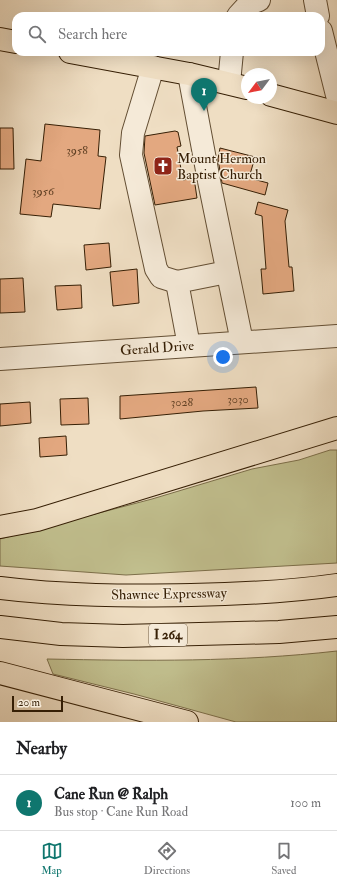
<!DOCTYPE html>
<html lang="en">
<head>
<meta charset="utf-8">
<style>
  :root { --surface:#fff; --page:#f6f6f6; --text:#202124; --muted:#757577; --line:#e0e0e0; --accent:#0f766e }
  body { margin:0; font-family:"IM FELL Double Pica",serif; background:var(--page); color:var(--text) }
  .compass { position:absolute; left:241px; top:68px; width:36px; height:36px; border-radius:50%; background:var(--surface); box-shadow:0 4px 16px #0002; rotate:238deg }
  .scale { position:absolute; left:12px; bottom:10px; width:51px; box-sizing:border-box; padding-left:4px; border:2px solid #361f05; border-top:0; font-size:11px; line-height:14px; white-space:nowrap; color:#361f05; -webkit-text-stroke:3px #f5ead8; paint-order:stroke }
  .you { position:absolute; left:223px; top:357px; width:14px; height:14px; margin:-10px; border:3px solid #fff; border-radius:50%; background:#1a73e8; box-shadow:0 0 0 6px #1a73e833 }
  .badge { display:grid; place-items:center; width:26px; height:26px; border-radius:50%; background:var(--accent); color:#fff; font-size:13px; font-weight:700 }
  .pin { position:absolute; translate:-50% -33px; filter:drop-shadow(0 1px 2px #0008) }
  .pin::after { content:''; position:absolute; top:21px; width:14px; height:12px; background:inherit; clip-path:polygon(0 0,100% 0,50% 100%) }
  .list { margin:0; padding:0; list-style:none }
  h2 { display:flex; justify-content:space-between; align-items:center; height:52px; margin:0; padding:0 16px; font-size:17px }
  h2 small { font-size:13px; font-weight:400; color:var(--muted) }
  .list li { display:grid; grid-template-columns:26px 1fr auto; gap:12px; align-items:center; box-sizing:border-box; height:56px; padding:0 16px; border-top:1px solid var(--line) }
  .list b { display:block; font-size:15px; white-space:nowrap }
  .list p { margin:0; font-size:13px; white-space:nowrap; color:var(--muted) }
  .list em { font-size:13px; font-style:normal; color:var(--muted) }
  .icon { flex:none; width:22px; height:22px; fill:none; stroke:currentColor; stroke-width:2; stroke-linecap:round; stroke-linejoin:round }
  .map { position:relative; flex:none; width:337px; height:722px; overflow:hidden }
  .search { position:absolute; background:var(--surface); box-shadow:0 4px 16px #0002; left:12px; right:12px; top:12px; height:44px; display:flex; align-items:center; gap:10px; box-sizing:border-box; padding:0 14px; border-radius:12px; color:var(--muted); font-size:15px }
  .sheet { height:108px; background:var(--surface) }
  nav { display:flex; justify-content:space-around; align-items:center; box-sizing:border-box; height:56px; border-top:1px solid var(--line); background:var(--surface); font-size:11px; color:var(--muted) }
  nav a { display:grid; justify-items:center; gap:2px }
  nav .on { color:var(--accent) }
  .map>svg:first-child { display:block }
  .green { fill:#c1bf8e; stroke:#7c6f4a }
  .building { fill:#e3a880; stroke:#361f05 }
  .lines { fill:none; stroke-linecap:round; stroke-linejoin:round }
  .minor-casing { stroke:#644f34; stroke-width:24 }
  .major-casing { stroke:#361f05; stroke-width:24 }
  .highway-casing { stroke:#361f05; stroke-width:24 }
  .minor { stroke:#f5ead8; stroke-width:22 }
  .major { stroke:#efdec3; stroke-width:22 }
  .highway { stroke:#efdec3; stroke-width:22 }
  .labels { text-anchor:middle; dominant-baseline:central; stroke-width:3; stroke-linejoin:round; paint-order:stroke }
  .number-label { font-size:12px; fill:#614124 }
  .shield { fill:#f5ead8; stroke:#6f5c44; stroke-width:1 }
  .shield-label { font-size:13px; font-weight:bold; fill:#361f05 }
  .poi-label { font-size:14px; fill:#361f05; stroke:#f5ead8; text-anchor:start }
  .street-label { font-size:14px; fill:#361f05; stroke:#f5ead8 }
</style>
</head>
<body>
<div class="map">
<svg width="337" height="722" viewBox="0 0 337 722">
  <rect width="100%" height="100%" fill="#efdec3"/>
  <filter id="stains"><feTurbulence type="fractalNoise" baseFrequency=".005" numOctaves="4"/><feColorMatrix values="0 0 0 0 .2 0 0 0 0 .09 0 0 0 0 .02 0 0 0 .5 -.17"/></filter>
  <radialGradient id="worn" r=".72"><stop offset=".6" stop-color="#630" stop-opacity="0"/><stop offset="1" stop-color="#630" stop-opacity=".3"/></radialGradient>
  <g class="green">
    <path d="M330,450h7v113l-211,12 -126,-9v-27l152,-40 100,-30 47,-9z"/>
    <path d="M337,651v71h-101l-102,-28 -81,-20 -6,-15c98,2 193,3 290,-8z"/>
  </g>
  <g class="building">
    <path d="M45,124l55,6 -2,26 8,1 -6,52 -47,-5 -2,13 -31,-3 6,-55 15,2z"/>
    <path d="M0,128h13l1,41h-14z"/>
    <path d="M175,131l3,1 3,14 -4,1 6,33 11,-2 3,20 -42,7 -11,-52 1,-17z"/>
    <path d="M220,148l35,9 -6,21 19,5 -3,12 -43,-12 -4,-24z"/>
    <path d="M258,202l30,8 -3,11 4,46h3l2,24 -31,3 -2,-25h5l-4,-53 -7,-2z"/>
    <path d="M109,243l2,24 -25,3 -2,-25z"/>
    <path d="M137,269l2,34 -26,3 -3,-34z"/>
    <path d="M23,278l2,34 -25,1v-34z"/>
    <path d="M81,285l1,23 -25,2 -2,-24z"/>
    <path d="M256,387l2,21 -55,3 -83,8v-23z"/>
    <path d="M88,398l1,26 -28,1 -1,-26z"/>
    <path d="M30,402l1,21 -31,3v-22z"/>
    <path d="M66,436l1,19 -27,2 -1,-19z"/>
  </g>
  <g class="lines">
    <g class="minor-casing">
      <g id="minor">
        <path d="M315,0l3,16"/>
        <path d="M238,16l11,-12 10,-4"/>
        <path d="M321,31l16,64"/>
        <path d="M153,67l-20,66 -2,22 25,114 5,8 16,5"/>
        <path d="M189,74l20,107 33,161"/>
        <path d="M229,83l3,-31"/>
        <path d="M189,346l-12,-64 50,-10"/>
        <path d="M0,359l337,-23"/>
      </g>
    </g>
    <g class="major-casing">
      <g id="major">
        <path d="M0,39l16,3"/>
        <path d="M70,52l119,22 58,14"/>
        <path d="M271,95l66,18"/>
      </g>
    </g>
    <g class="highway-casing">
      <g id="highway">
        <path d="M0,527l37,-7 300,-92"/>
        <path d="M0,588c63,8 128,8 191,7 49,-1 98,-3 146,-10"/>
        <path d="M0,627l61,7 62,2 156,-4 58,-5"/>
        <path d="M0,673l187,49"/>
      </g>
    </g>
    <use href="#minor" class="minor"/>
    <use href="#major" class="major"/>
    <use href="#highway" class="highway"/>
  </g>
  <defs>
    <g id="church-square" transform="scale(1)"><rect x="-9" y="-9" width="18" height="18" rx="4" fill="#8f2418" stroke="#f5ead8"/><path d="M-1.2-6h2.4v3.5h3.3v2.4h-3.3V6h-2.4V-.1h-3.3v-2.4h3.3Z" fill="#fff"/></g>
  </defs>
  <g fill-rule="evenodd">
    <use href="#church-square" x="163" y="166"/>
  </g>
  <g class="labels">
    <g class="number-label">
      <text x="77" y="150">3958</text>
      <text x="43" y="191">3956</text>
      <text x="238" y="399">3030</text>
      <text x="182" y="402">3028</text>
    </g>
    <rect class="shield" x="149" y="624" width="38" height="22" rx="3"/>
    <g class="shield-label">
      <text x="168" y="635">I 264</text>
    </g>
    <g class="poi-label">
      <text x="177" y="158">Mount Hermon<tspan x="177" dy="16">Baptist Church</tspan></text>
    </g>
    <g class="street-label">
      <text transform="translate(157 348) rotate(-4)">Gerald Drive</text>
      <text transform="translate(169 594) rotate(-1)">Shawnee Expressway</text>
    </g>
  </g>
  <rect width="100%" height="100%" filter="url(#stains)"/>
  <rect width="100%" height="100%" fill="url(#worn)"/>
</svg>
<svg class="compass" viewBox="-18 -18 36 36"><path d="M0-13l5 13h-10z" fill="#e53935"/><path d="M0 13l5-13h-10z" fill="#757577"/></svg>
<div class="scale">20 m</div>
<div class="you"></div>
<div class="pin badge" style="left:204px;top:111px">1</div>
<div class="search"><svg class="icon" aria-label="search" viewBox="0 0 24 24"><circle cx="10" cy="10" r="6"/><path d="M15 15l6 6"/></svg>Search here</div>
</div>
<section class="sheet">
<h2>Nearby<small></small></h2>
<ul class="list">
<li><span class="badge">1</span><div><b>Cane Run @ Ralph</b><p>Bus stop · Cane Run Road</p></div><em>100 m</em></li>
</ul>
</section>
<nav>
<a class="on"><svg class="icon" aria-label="map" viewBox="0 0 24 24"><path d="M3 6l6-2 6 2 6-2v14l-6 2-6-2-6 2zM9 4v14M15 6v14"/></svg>Map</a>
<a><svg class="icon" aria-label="directions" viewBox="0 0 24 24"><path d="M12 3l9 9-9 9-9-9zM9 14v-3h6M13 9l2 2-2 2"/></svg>Directions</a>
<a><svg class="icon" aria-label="saved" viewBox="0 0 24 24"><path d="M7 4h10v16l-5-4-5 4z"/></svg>Saved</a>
</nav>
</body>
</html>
